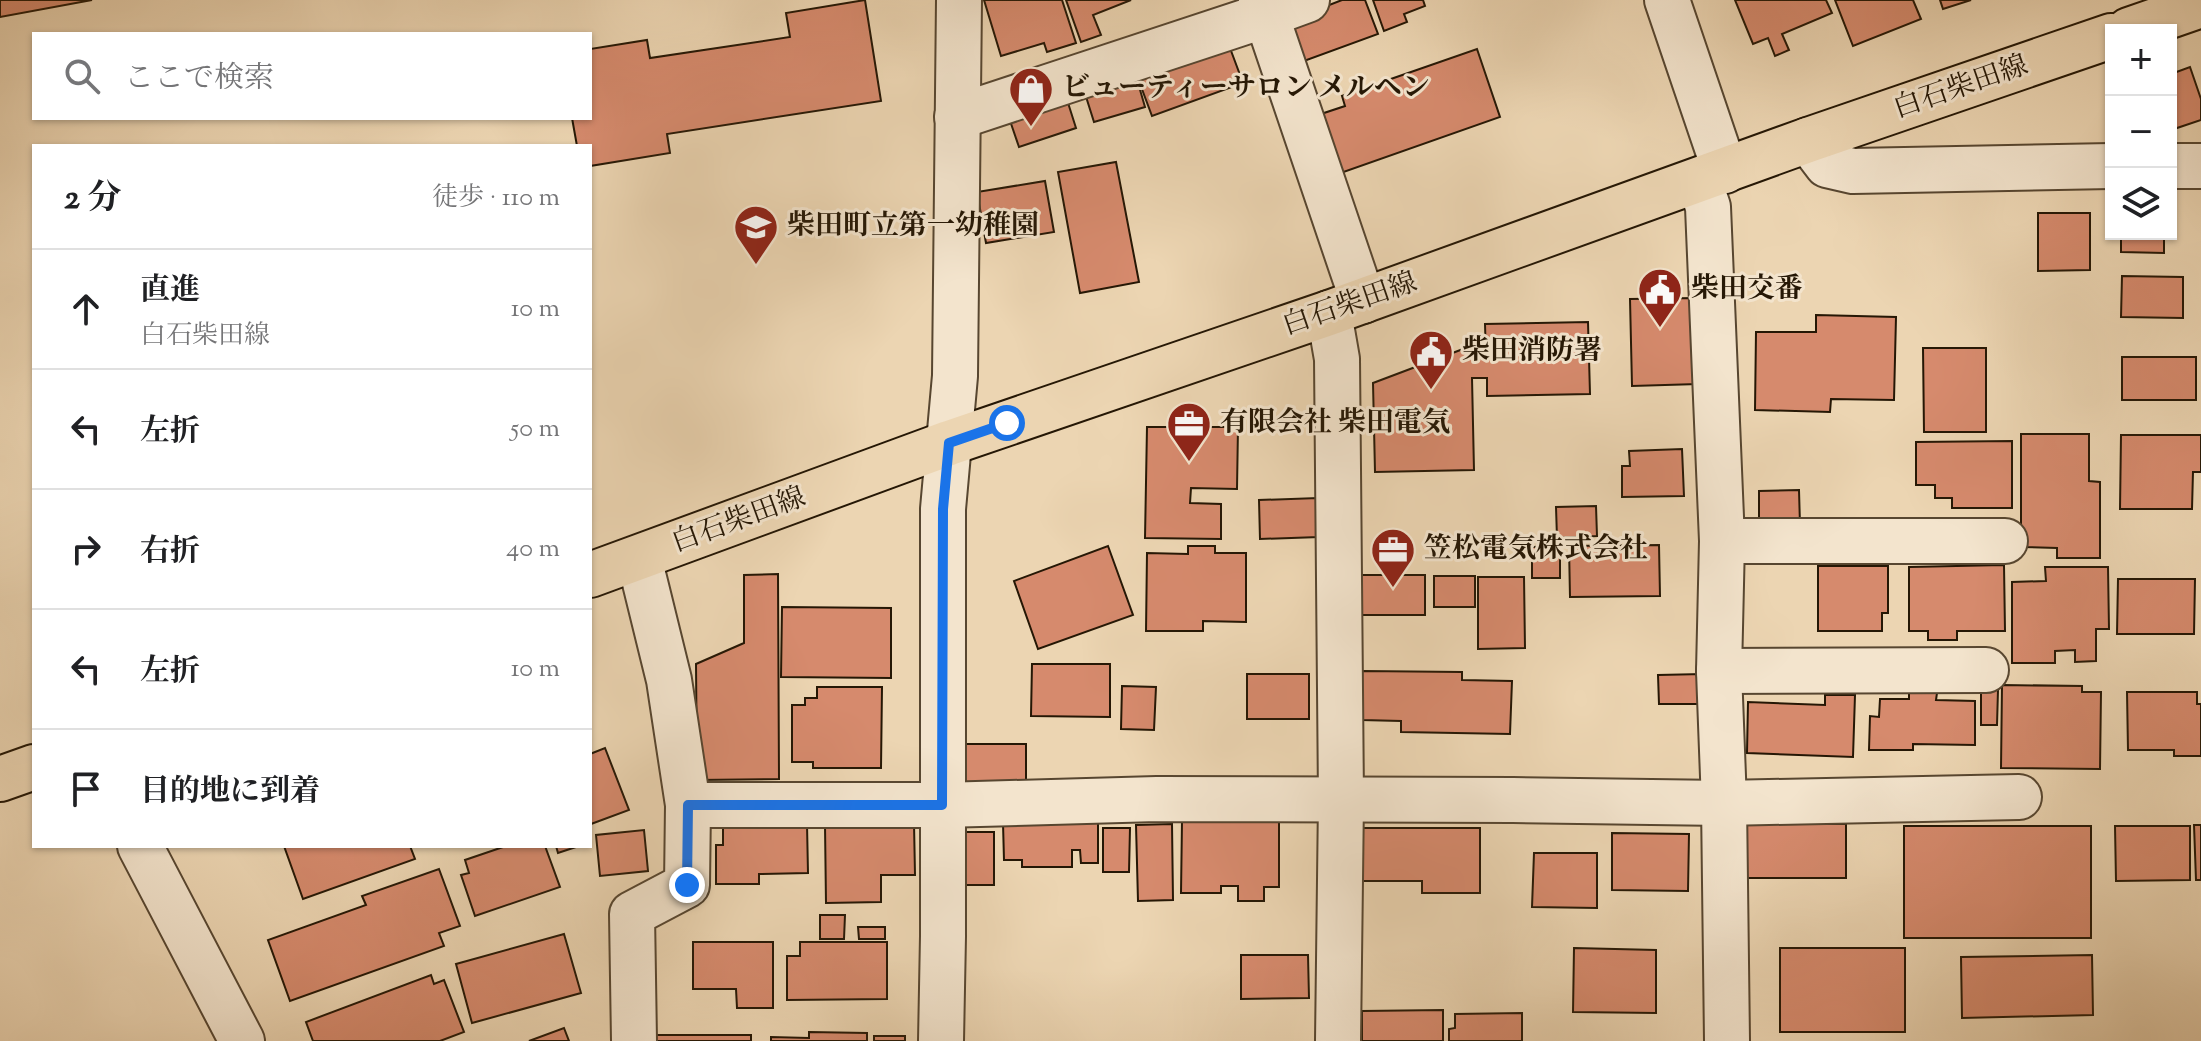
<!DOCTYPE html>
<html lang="ja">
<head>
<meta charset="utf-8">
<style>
  :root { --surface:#fff; --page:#f6f6f6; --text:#202124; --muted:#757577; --line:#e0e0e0 }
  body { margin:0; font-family:"Sorts Mill Goudy","Noto Serif JP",serif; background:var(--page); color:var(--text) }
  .controls { position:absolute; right:24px; top:24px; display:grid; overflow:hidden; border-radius:0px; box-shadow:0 2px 6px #0004 }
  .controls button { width:72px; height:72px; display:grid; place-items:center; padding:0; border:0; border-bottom:2px solid var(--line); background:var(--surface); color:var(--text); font:40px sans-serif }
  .stop { position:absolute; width:24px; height:24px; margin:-18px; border:6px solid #1a73e8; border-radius:50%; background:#fff }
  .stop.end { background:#1a73e8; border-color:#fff; box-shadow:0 2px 8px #0008 }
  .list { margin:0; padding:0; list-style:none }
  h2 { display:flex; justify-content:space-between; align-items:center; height:104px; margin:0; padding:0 32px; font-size:34px }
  h2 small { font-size:26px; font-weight:400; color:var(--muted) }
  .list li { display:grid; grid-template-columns:52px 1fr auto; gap:24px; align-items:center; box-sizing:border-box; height:120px; padding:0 32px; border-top:2px solid var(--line) }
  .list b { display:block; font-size:30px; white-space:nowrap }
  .list p { margin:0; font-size:26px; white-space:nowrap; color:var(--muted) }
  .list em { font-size:26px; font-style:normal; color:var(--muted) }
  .icon { flex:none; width:44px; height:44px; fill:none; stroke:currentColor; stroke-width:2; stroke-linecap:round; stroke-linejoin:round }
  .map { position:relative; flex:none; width:2201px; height:1041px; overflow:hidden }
  .search { position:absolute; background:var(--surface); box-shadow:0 2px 6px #0004; left:32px; top:32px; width:560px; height:88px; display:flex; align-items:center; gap:20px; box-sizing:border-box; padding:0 28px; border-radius:0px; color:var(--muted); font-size:30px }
  .panel { position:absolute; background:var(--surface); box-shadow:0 2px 6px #0004; left:32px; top:144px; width:560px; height:704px; border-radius:0px }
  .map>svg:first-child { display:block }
  .building { fill:#d68a6d; stroke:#251705; stroke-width:2 }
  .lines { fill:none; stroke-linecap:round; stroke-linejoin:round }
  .minor-casing { stroke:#574630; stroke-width:48 }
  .major-casing { stroke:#251705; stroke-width:48 }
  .minor { stroke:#f3e4cd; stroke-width:44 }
  .major { stroke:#ecd5b2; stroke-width:44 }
  .route { stroke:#1a73e8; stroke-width:10 }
  .labels { text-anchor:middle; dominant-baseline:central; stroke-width:6; stroke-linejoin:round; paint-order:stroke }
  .street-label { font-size:28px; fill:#251705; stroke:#f3e4cd }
  .poi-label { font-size:28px; font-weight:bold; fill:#251705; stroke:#f3e4cd; text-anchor:start }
</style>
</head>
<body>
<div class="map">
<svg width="2201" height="1041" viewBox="0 0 2201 1041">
  <rect width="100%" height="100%" fill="#ecd5b2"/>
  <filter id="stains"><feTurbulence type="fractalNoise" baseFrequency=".0025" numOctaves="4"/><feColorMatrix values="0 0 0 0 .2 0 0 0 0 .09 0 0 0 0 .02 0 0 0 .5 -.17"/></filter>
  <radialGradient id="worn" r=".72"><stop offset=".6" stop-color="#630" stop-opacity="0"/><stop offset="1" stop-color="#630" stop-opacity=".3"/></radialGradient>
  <g class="building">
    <path d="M0,0h92l-92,17z"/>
    <path d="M865,0l16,101 -214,33 3,19 -80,13v-20h-13l-5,-28h18v-69l57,-9 3,18 140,-21 -4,-24z"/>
    <path d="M984,0h78l14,43 -29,9 -3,-9 -43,13z"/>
    <path d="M1066,0h65l-38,15 8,20 -20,7z"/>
    <path d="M1342,0h23l13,34 -74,27 -16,-40z"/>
    <path d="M1373,0h50l2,6 -21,8 3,8 -23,9z"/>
    <path d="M1735,0h91l6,13 -50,21 7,16 -14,6 -7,-18 -15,6z"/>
    <path d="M1835,0h78l8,19 -68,27z"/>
    <path d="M1940,0h31l-28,9z"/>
    <path d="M1227,40l16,43 -91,33 -16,-43z"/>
    <path d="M1477,49l23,68 -165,58 -20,-59 30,-10 -3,-10z"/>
    <path d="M2190,67l11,32v21l-30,10v-56z"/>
    <path d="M1134,69l11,38 -51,15 -12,-38z"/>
    <path d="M1063,87l13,41 -57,19 -14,-41z"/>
    <path d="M1116,162l23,120 -59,11 -22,-121z"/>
    <path d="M1045,181l9,51 -68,11 -9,-51z"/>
    <path d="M2038,213h52v57l-52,1z"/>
    <path d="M2121,234h43v19l-43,-1z"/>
    <path d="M2122,276l61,1v41l-62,-1z"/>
    <path d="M1696,298l2,86 -66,2 -2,-87z"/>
    <path d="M1816,315l80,2 -2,83 -63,-1 -1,13 -75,-2 1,-78h60z"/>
    <path d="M1588,322l2,72 -103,2v-18h-15l2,92 -99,2 -2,-89 98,-37v13l15,-1 -1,-34z"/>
    <path d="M1923,348h63v84h-62z"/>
    <rect x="2122" y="357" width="74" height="43"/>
    <path d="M1147,427h91l-1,62 -46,-1 -1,15 31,1v35l-76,-1z"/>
    <path d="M2021,434h68v47l11,1v76h-43v-10l-36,-1z"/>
    <path d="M2121,435h80v37h-8l-1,37h-72z"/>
    <path d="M2012,441v67h-60v-10h-17v-13h-19v-43z"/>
    <path d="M1682,449l2,47 -62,1v-31h8l-1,-15z"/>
    <path d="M1799,490l1,35 -41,1v-35z"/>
    <path d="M1318,498l1,39 -59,2 -1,-39z"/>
    <path d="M1596,506l1,30 -40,2 -1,-31z"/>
    <path d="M1659,545l1,51 -90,1 -1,-51z"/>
    <path d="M1108,546l25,69 -95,34 -24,-68z"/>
    <path d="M1188,546h27v7h31v69l-43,-1v10h-57l1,-78 41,1z"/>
    <path d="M1560,546v32h-28v-31z"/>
    <path d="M2004,565l1,66h-48v9h-29v-9h-19v-64z"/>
    <path d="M1818,566h70v47h-6v18h-64z"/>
    <path d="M2045,567h63l1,62h-13v32l-21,1v-12l-20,1v12h-43v-81l34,-1z"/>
    <path d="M778,574l1,205 -82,1 -1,-116 48,-21v-68z"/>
    <rect x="1351" y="575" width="74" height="40"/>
    <rect x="1434" y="576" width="41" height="31"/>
    <path d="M1478,577h46l1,71 -47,1z"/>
    <path d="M2118,579h77l-1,55h-77z"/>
    <path d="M782,607l109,1v70l-110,-1z"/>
    <path d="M1032,664h78v53l-79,-1z"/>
    <path d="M1362,671l100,1v8l50,1 -2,53 -109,-2v-11l-39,-1z"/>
    <rect x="1247" y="674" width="62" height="45"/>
    <path d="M1703,674l1,30h-45l-1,-29z"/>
    <path d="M2002,685l80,1v6h19l-1,77 -99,-1z"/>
    <path d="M1122,686l34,1 -2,43 -33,-1z"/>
    <path d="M817,687h65l-1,81h-68v-6h-21v-57h13v-7h12z"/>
    <path d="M1981,690h17l-1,35h-16z"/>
    <path d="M1909,692l28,1 -1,7 39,1v44l-62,-1v6h-44l1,-34 9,1 1,-18h29z"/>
    <path d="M2127,692h70v12h4v52h-27v-6h-46z"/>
    <path d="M1825,695h30l-2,62 -106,-4 1,-51 77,3z"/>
    <rect x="965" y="744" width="61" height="42"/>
    <path d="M605,748l24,62 -38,14 -1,-70z"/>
    <path d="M1182,821l97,1v65h-15v14h-26v-15h-17v7h-40z"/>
    <path d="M914,823l1,52h-34v27l-55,1 -1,-78z"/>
    <path d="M1003,823h95v40h-17l-1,-13h-8v17h-50v-7h-18z"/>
    <path d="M807,824l1,49 -49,1v10h-43v-39h7v-19z"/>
    <path d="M1172,824l1,76 -35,1 -2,-76z"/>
    <rect x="1747" y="824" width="99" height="54"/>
    <path d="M2194,825h7v55h-5z"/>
    <rect x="1904" y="826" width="187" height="112"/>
    <path d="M2115,826h75v54l-74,1z"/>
    <path d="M1103,828h27l-1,44h-26z"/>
    <path d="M1362,828h118v65h-58v-12h-60z"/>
    <path d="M644,830l4,41 -48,5 -4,-41z"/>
    <rect x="958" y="832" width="36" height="53"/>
    <path d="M1612,833l77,1 -1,57 -76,-1z"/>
    <path d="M284,846h126l5,13 -112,40z"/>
    <path d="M506,846h39l15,41 -85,29 -14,-41 8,-2 -4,-13z"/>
    <path d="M556,846h23l-21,7z"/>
    <path d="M1534,853h63v55l-65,-1z"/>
    <path d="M439,869l21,57 -21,7 5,13 -154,55 -22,-61 98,-35 -4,-9z"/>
    <path d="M820,915h25l-1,24h-24z"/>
    <path d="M858,927h27v12h-26z"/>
    <path d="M564,934l17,59 -109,30 -16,-59z"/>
    <path d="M693,942h80v66h-36l-1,-19h-43z"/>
    <path d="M800,942h87v57l-100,1v-44h13z"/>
    <path d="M1574,948l82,2v63l-83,-1z"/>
    <rect x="1780" y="948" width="125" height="84"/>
    <path d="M1241,955h67l1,43 -68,1z"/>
    <path d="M2092,955l1,60 -131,3 -1,-61z"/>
    <path d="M431,975l3,9 10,-4 20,52 -24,9h-127l-7,-19z"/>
    <path d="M1443,1010v31h-81v-30z"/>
    <path d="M1522,1013v28h-73v-12l6,-1v-14z"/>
    <path d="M564,1028l5,13h-40z"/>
    <path d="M809,1032l58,1v8h-96v-4l38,1z"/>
    <rect x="648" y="1035" width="103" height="6"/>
    <rect x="874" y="1036" width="31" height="5"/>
  </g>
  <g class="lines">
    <g class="minor-casing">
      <g id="minor">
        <path d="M1261,0l102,301"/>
        <path d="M1667,0l58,171"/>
        <path d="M957,117l309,-102 41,-15"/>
        <path d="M1808,140l19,25 26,6 258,-5"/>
        <path d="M2171,166h30"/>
        <path d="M1699,180l9,27 14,334 -3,130 5,132 3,238"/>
        <path d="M1329,313l8,46 4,440 -3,242"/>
        <path d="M1722,541h283"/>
        <path d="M1719,671l267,-1"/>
        <path d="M688,805h254l215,-6 356,1 211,3 295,-6"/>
        <path d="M140,846l102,195"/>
        <path d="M634,1041l-2,-127 55,-29 1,-80 -19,-125 -30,-122"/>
        <path d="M941,1041l2,-105v-427l12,-133 4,-376"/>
      </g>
    </g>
    <g class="major-casing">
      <g id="major">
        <path d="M2129,30l72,-25"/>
        <path d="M590,575l359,-132 380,-130 479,-173 303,-104"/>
        <path d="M0,779l34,-12"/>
      </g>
    </g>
    <use href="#minor" class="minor"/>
    <use href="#major" class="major"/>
  </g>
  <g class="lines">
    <path class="route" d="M687,885l1,-80h254l1,-296 6,-66 58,-20"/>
  </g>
  <defs>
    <g id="shop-pin" transform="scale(2.3)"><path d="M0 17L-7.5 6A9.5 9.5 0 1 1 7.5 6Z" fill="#8f2418" stroke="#f3e4cd"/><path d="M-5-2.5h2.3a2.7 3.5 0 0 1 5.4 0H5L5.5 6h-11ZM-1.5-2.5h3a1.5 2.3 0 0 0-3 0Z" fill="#fff"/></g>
    <g id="school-pin" transform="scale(2.3)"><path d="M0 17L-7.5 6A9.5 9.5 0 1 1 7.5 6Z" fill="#8f2418" stroke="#f3e4cd"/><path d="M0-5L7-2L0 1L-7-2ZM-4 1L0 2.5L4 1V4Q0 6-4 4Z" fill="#fff"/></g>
    <g id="civic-pin" transform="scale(2.3)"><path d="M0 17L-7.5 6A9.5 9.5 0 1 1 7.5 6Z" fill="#8f2418" stroke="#f3e4cd"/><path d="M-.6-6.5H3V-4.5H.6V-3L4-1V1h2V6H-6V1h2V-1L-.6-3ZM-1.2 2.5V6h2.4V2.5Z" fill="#fff"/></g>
    <g id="office-pin" transform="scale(2.3)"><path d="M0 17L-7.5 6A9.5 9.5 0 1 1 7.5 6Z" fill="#8f2418" stroke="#f3e4cd"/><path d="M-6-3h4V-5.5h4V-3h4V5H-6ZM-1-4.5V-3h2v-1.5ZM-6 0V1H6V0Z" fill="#fff"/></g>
  </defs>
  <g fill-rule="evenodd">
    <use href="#shop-pin" x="1031" y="89"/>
    <use href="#school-pin" x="756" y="227"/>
    <use href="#civic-pin" x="1660" y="290"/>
    <use href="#civic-pin" x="1431" y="352"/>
    <use href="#office-pin" x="1189" y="424"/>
    <use href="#office-pin" x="1393" y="550"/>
  </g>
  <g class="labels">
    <g class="street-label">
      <text transform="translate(1961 88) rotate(-19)">白石柴田線</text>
      <text transform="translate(1350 305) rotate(-19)">白石柴田線</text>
      <text transform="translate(739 521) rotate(-20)">白石柴田線</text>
    </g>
    <g class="poi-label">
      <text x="1062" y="89">ビューティーサロン メルヘン</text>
      <text x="787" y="227">柴田町立第一幼稚園</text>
      <text x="1691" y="290">柴田交番</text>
      <text x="1462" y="352">柴田消防署</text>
      <text x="1220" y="424">有限会社 柴田電気</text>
      <text x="1424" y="550">笠松電気株式会社</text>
    </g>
  </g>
  <rect width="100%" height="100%" filter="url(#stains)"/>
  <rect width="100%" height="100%" fill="url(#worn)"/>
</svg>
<div class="controls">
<button>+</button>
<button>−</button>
<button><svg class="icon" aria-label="layers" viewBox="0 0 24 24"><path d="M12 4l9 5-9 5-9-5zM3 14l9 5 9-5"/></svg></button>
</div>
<div class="stop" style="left:1007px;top:423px"></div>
<div class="stop end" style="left:687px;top:885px"></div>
<div class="search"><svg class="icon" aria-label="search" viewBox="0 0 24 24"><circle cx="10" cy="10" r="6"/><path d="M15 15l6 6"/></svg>ここで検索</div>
<section class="panel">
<h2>2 分<small>徒歩 · 110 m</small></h2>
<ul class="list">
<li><svg class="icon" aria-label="ahead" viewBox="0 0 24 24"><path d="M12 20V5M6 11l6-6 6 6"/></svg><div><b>直進</b><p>白石柴田線</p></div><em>10 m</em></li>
<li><svg class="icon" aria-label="left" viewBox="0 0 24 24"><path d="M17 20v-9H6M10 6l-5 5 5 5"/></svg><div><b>左折</b></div><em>50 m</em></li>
<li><svg class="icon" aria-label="right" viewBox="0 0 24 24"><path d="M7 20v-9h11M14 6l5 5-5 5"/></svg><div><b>右折</b></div><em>40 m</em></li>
<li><svg class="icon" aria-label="left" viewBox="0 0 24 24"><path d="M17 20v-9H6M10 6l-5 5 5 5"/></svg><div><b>左折</b></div><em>10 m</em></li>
<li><svg class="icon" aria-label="arrive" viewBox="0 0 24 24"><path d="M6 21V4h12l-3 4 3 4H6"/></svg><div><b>目的地に到着</b></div></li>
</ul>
</section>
</div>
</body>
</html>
